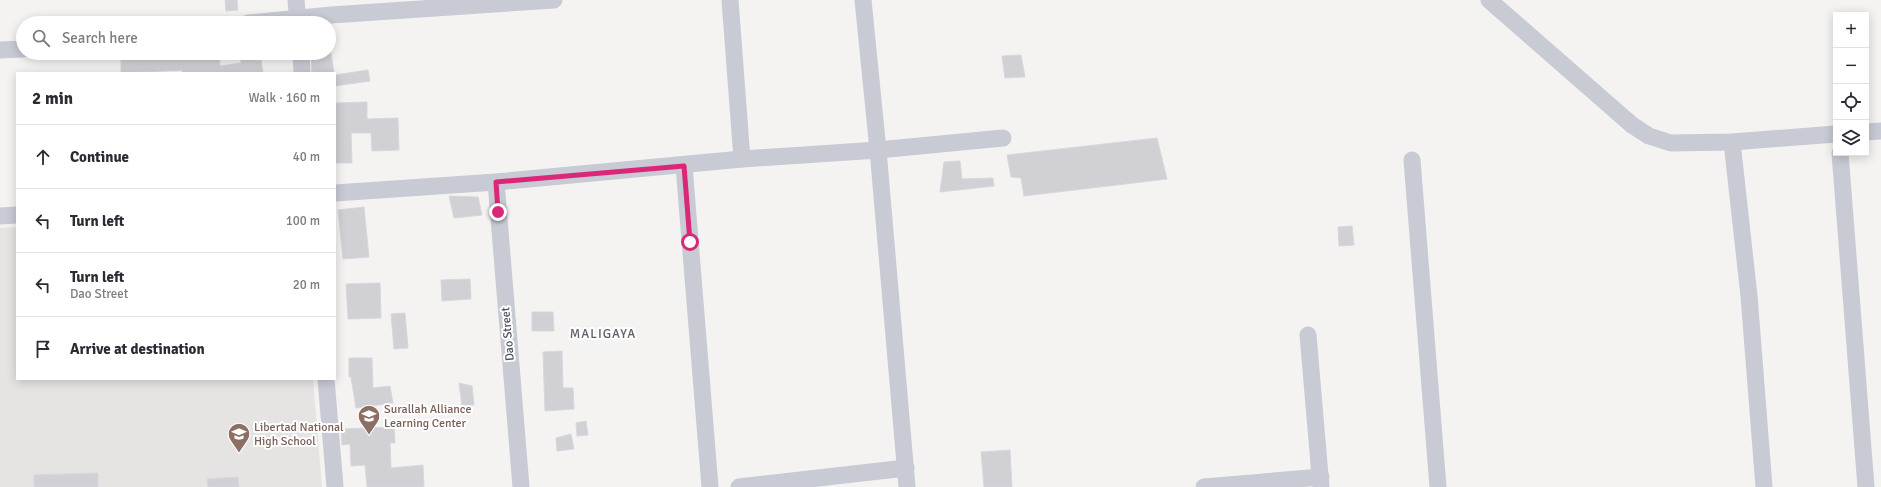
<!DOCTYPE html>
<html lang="en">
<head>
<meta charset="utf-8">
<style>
  :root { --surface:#fff; --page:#f2f2f3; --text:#2b2b33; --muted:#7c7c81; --line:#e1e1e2 }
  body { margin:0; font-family:Signika,sans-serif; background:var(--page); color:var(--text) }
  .controls { position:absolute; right:12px; top:12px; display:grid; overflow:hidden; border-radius:0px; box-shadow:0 2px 10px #0003 }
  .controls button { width:36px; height:36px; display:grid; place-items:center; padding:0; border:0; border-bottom:1px solid var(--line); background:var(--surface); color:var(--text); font:20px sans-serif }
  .stop { position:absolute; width:12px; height:12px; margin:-9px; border:3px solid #db2777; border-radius:50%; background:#fff }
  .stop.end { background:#db2777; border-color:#fff; box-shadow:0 1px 4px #0008 }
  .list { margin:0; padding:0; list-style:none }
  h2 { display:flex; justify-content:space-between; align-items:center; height:52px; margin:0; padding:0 16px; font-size:17px }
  h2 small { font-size:13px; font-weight:400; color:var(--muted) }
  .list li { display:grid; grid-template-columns:26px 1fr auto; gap:12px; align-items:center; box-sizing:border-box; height:64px; padding:0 16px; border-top:1px solid var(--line) }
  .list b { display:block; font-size:15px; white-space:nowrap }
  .list p { margin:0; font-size:13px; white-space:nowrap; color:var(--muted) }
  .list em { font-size:13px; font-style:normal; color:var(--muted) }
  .icon { flex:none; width:22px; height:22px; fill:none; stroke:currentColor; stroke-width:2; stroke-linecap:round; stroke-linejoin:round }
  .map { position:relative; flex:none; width:1881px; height:487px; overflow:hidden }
  .search { position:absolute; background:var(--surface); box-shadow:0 2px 10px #0003; left:16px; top:16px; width:320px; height:44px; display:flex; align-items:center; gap:10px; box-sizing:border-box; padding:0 14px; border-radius:22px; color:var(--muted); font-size:15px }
  .panel { position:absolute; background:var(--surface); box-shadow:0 2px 10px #0003; left:16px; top:72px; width:320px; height:308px; border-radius:0px }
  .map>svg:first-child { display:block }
  .education { fill:#e5e4e3 }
  .building { fill:#d0d0d5; stroke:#d7d7dc }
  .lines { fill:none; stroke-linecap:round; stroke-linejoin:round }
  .minor { stroke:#c8cad4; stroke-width:17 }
  .route { stroke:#db2777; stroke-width:5 }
  .labels { text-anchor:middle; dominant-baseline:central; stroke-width:4; stroke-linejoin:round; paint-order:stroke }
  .street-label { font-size:12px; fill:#4c505d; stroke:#fff }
  .education-label { font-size:12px; fill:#785e54; stroke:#fff; text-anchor:start }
  .neighbourhood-label { font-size:13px; letter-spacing:1px; fill:#5f6066; stroke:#fff }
</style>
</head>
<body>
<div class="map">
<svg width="1881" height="487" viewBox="0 0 1881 487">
  <rect width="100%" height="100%" fill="#f4f3f2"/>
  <path class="education" d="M17,227v152h296l9,108h-322v-259z"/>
  <g class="building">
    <path d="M225,0h12l1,10 -12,1z"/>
    <path d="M154,53h16l1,5 48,-5 1,13 21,-3 -1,-10h15l1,8 5,-1 2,13h-80l-1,-3 -61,3v-18l33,-1z"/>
    <path d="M311,53h20l3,20h-22z"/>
    <path d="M1021,55l4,22 -20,1 -3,-22z"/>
    <path d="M368,70l2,11 -35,5v-11z"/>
    <path d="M367,102v17l31,-1 1,32 -27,1 -1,-18h-20l1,30h-17v-60z"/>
    <path d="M1157,138l10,41 -143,17 -3,-18 -10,-1 -4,-22z"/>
    <path d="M960,161l2,18 31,-1 1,8 -54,6 4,-30z"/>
    <path d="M449,196l29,1 4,18 -28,3z"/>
    <path d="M364,207l5,50 -26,2 -5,-49z"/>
    <path d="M1352,226l2,19 -15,1 -1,-19z"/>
    <path d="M470,279l1,20 -29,2 -1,-21z"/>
    <path d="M380,283l1,35 -33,1 -2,-35z"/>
    <path d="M532,312h21l1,19h-22z"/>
    <path d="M405,313l3,35 -14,1 -3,-35z"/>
    <path d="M562,351l1,37h10l1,21 -29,2 -2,-59z"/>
    <path d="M349,358h23l1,30 17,-2 3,17 -37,5 -5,-31h-2z"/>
    <path d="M459,383l13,3 2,19 -12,1z"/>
    <path d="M586,421l2,14 -11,1 -1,-13z"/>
    <path d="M394,427l1,16h-5l1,25 32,-3 1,22h-57l-2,-22 -14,1 -1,-22 -8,1 -1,-16z"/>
    <path d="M571,434l3,15 -17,2 -1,-13z"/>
    <path d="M1010,450l2,37h-28l-3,-35z"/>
    <path d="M98,473v14h-64v-12z"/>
    <path d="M238,477l1,10h-31l-1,-8z"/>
  </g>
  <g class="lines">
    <g class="minor">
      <path d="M296,0l2,23"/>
      <path d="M730,0l12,159"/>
      <path d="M863,0l15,150 29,337"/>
      <path d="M1489,0l143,125 17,11 22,7 61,-1 104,-8"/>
      <path d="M248,23l83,-8 223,-15"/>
      <path d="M0,50l23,-1"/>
      <path d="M301,53l1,20"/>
      <path d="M1866,132l15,-1"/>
      <path d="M1732,142l17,154 15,191"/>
      <path d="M1840,153l26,334"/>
      <path d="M1412,160l26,327"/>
      <path d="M684,166l26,321"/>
      <path d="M496,182l25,305"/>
      <path d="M335,193l161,-11 246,-23 136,-9 125,-12"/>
      <path d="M0,216l17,-1"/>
      <path d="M1308,335l13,152"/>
      <path d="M326,379l9,108"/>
      <path d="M739,487l167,-19"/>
      <path d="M1204,487l117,-10"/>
    </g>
  </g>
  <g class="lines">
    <path class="route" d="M498,212l-2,-30 188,-16 6,76"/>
  </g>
  <defs>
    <g id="school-pin" transform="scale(1.15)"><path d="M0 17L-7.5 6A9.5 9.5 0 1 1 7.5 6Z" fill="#8d6e63" stroke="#fff"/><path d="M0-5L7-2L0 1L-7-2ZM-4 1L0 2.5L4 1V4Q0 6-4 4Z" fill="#fff"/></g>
  </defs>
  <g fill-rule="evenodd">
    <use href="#school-pin" x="369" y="416"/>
    <use href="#school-pin" x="239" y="434"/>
  </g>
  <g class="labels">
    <g class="street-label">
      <text transform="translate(508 334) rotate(-95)">Dao Street</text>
    </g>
    <g class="education-label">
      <text x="384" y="409">Surallah Alliance<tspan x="384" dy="14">Learning Center</tspan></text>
      <text x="254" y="427">Libertad National<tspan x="254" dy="14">High School</tspan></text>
    </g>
    <g class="neighbourhood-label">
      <text x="603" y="334">MALIGAYA</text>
    </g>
  </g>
</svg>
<div class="controls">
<button>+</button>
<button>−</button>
<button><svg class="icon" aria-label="locate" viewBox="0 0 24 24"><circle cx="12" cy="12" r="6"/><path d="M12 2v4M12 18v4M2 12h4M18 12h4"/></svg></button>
<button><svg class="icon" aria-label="layers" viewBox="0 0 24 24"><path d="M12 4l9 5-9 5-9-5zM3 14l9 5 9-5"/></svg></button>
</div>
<div class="stop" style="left:690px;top:242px"></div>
<div class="stop end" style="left:498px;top:212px"></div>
<div class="search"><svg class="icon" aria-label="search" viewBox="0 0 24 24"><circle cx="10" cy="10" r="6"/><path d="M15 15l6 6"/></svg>Search here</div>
<section class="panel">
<h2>2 min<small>Walk · 160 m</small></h2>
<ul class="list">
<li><svg class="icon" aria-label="ahead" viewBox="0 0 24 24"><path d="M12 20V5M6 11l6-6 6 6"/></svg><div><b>Continue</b></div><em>40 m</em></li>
<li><svg class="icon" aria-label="left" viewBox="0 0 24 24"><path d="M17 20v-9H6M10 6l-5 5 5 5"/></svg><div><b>Turn left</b></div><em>100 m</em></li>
<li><svg class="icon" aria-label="left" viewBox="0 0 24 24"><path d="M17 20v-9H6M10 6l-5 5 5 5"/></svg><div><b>Turn left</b><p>Dao Street</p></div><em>20 m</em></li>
<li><svg class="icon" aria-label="arrive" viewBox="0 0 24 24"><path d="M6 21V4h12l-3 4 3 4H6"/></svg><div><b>Arrive at destination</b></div></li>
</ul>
</section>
</div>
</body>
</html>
